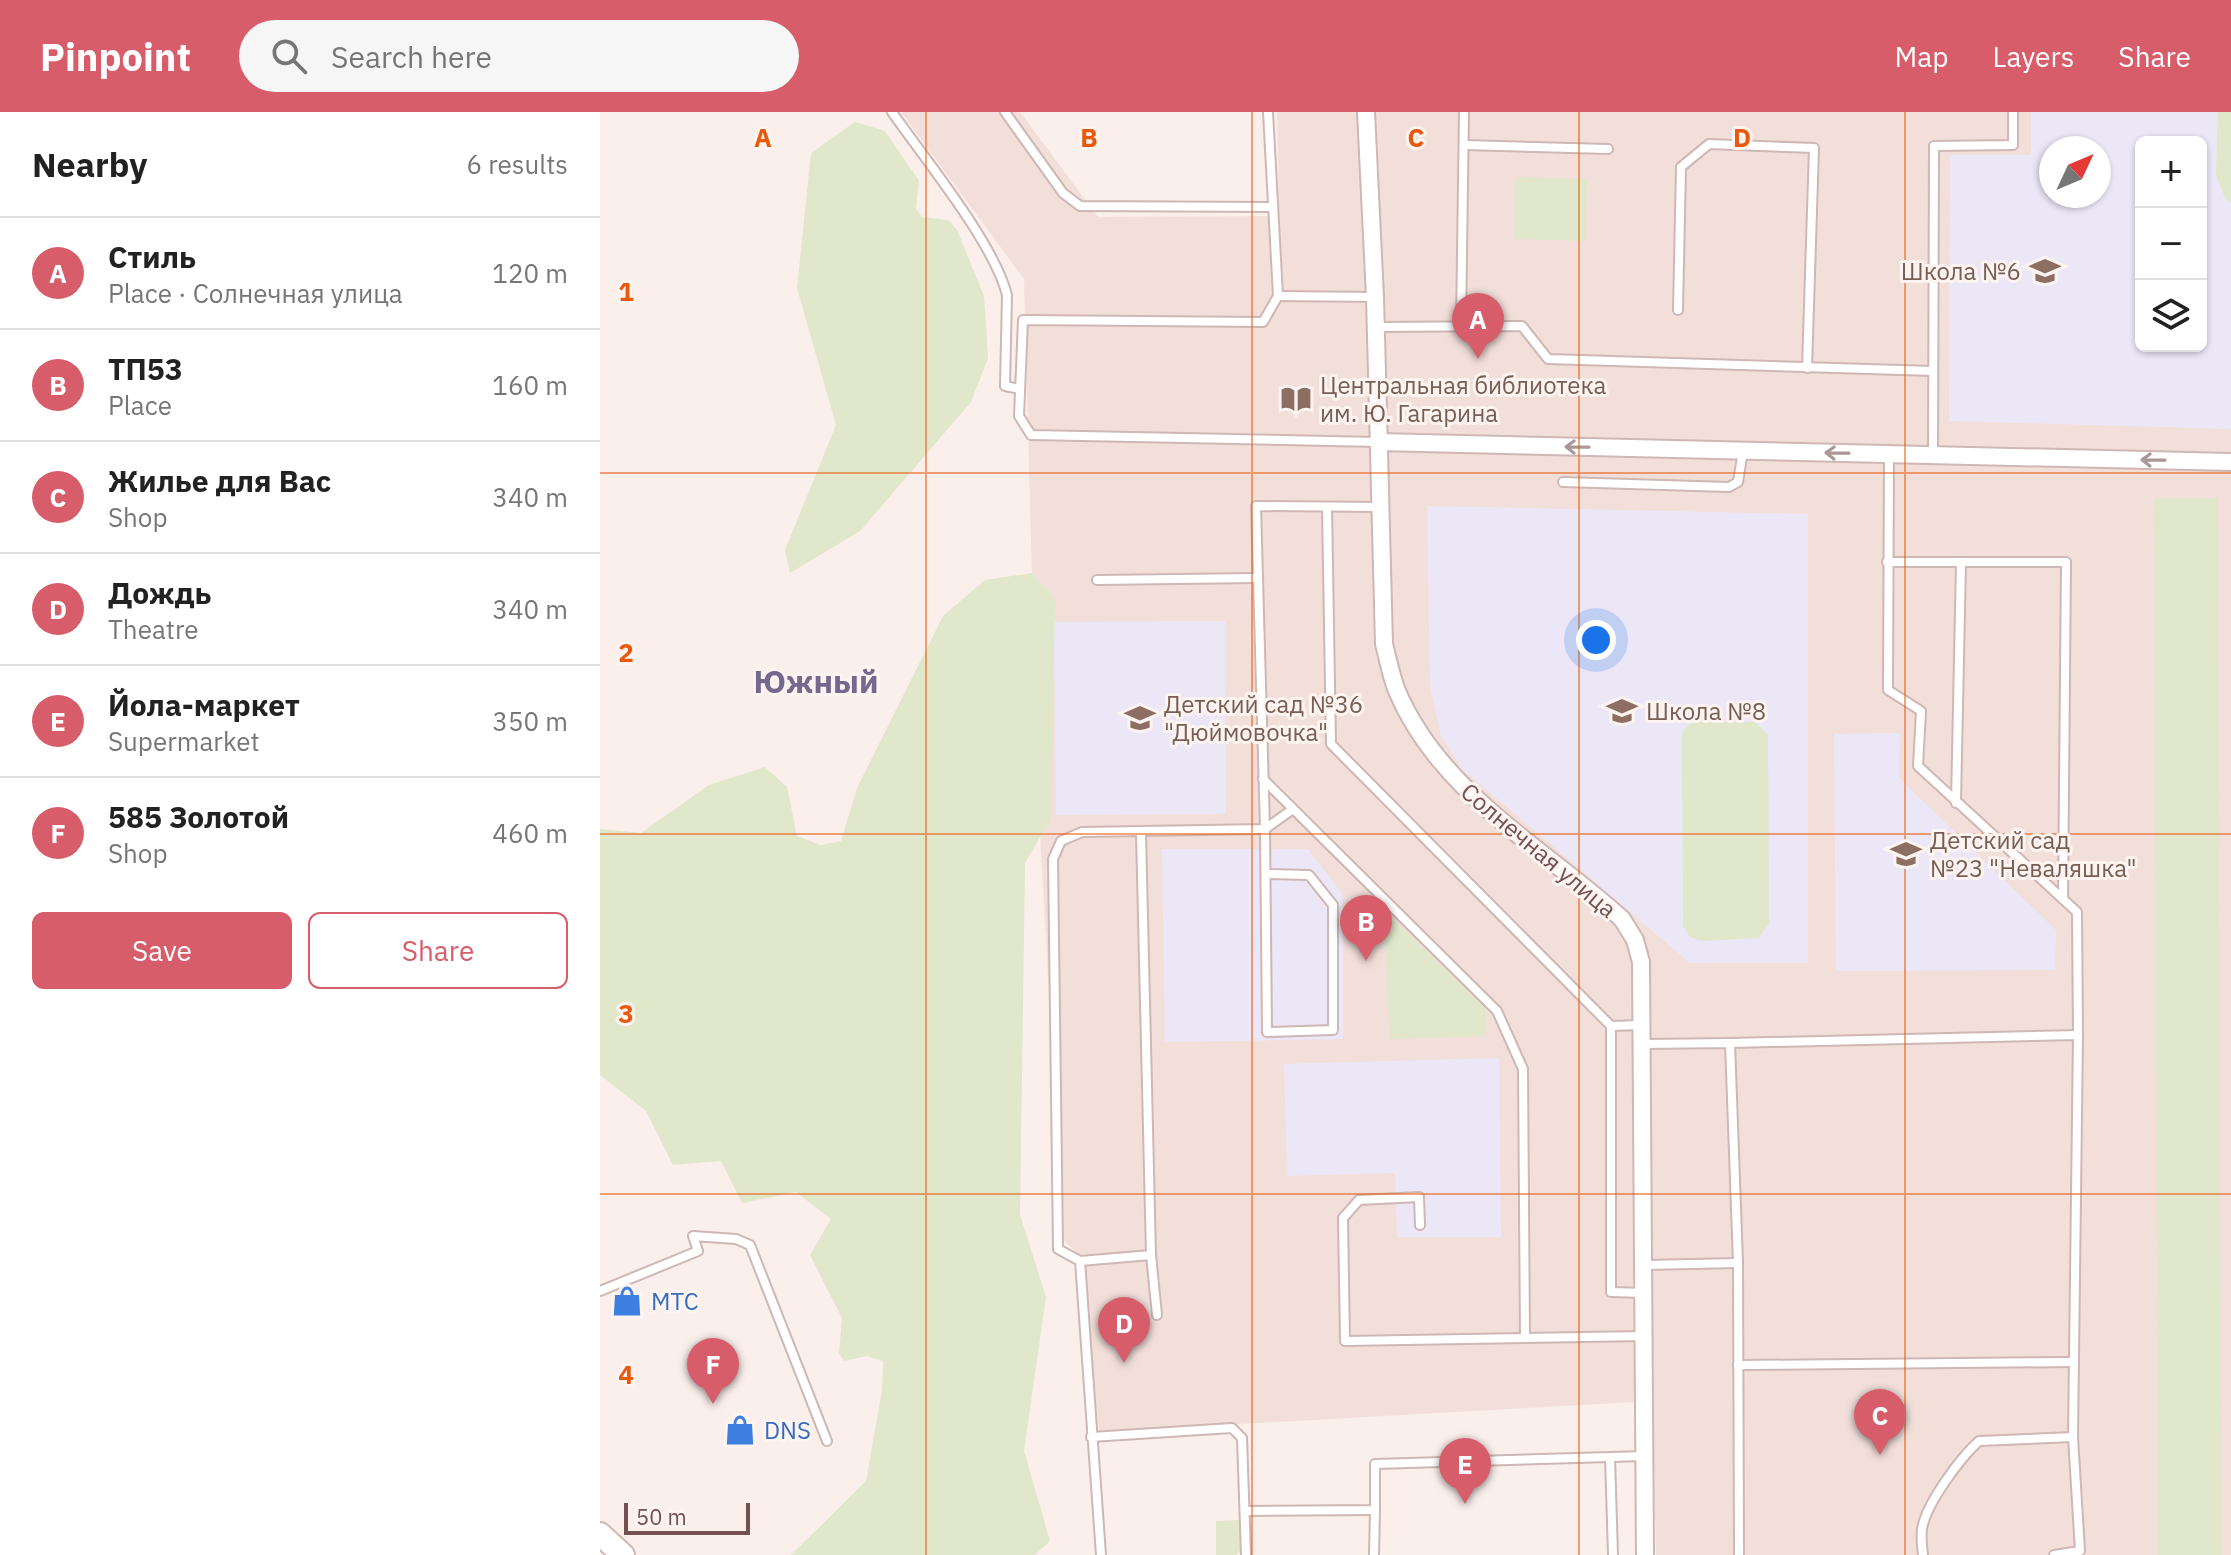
<!DOCTYPE html>
<html lang="en">
<head>
<meta charset="utf-8">
<style>
  :root { --surface:#fff; --page:#f6f6f6; --text:#222; --muted:#767676; --line:#e0e0e0; --accent:#d75d6a }
  body { margin:0; font-family:"IBM Plex Sans",sans-serif; background:var(--page); color:var(--text) }
  .controls { position:absolute; right:24px; top:24px; display:grid; overflow:hidden; border-radius:12px; box-shadow:0 2px 6px #0004 }
  .controls button { width:72px; height:72px; display:grid; place-items:center; padding:0; border:0; border-bottom:2px solid var(--line); background:var(--surface); color:var(--text); font:40px sans-serif }
  .compass { position:absolute; left:1439px; top:24px; width:72px; height:72px; border-radius:50%; background:var(--surface); box-shadow:0 2px 6px #0004; rotate:46deg }
  .scale { position:absolute; left:24px; bottom:20px; width:126px; box-sizing:border-box; padding-left:8px; border:4px solid #735150; border-top:0; font-size:22px; line-height:28px; white-space:nowrap; color:#735150; -webkit-text-stroke:6px #fdf4f1; paint-order:stroke }
  .you { position:absolute; left:996px; top:528px; width:28px; height:28px; margin:-20px; border:6px solid #fff; border-radius:50%; background:#1a73e8; box-shadow:0 0 0 12px #1a73e833 }
  .badge { display:grid; place-items:center; width:52px; height:52px; border-radius:50%; background:var(--accent); color:#fff; font-size:26px; font-weight:700 }
  .pin { position:absolute; translate:-50% -66px; filter:drop-shadow(0 2px 4px #0008) }
  .pin::after { content:''; position:absolute; top:42px; width:28px; height:24px; background:inherit; clip-path:polygon(0 0,100% 0,50% 100%) }
  .list { margin:0; padding:0; list-style:none }
  h2 { display:flex; justify-content:space-between; align-items:center; height:104px; margin:0; padding:0 32px; font-size:34px }
  h2 small { font-size:26px; font-weight:400; color:var(--muted) }
  .list li { display:grid; grid-template-columns:52px 1fr auto; gap:24px; align-items:center; box-sizing:border-box; height:112px; padding:0 32px; border-top:2px solid var(--line) }
  .list b { display:block; font-size:30px; white-space:nowrap }
  .list p { margin:0; font-size:26px; white-space:nowrap; color:var(--muted) }
  .list em { font-size:26px; font-style:normal; color:var(--muted) }
  .actions { display:flex; gap:16px; padding:24px 32px }
  .actions a { flex:1; padding:18px 0; border:2px solid var(--accent); border-radius:12px; text-align:center; font-size:28px; color:var(--accent) }
  .actions .main { background:var(--accent); color:#fff }
  .icon { flex:none; width:44px; height:44px; fill:none; stroke:currentColor; stroke-width:2; stroke-linecap:round; stroke-linejoin:round }
  .map { position:relative; flex:none; width:1631px; height:1443px; overflow:hidden }
  header { display:flex; align-items:center; gap:48px; box-sizing:border-box; height:112px; padding:0 40px; background:var(--accent); color:#fff }
  header strong { font-size:38px }
  nav { display:flex; gap:44px; margin-inline-start:auto; font-size:28px }
  .search { width:560px; height:72px; background:var(--page); display:flex; align-items:center; gap:20px; box-sizing:border-box; padding:0 28px; border-radius:44px; color:var(--muted); font-size:30px }
  main { display:flex }
  aside { flex:1; background:var(--surface) }
  .map>svg:first-child { display:block }
  .residential { fill:#f2dfda; fill-rule:evenodd }
  .education { fill:#ece7f7; fill-rule:evenodd }
  .green { fill:#e0e7ca }
  .lines { fill:none; stroke-linecap:round; stroke-linejoin:round }
  .lane-casing { stroke:#ceb7b4; stroke-width:12 }
  .street-casing { stroke:#ceb7b4; stroke-width:20 }
  .secondary-casing { stroke:#d3b7b4; stroke-width:26 }
  .lane { stroke:#fff; stroke-width:8 }
  .street { stroke:#fff; stroke-width:16 }
  .secondary { stroke:#fff; stroke-width:22 }
  .oneway { stroke:#ab9796 }
  .grid { fill:none; stroke:#e8590c; stroke-width:2; stroke-opacity:0.55 }
  .labels { text-anchor:middle; dominant-baseline:central; stroke-width:6; stroke-linejoin:round; paint-order:stroke }
  .education-label { font-size:24px; fill:#785e54; stroke:#fdf4f1; text-anchor:start }
  .street-label { font-size:24px; fill:#735150; stroke:#fdf4f1 }
  .shop-label { font-size:24px; fill:#366cbe; stroke:#fdf4f1; text-anchor:start }
  .district-label { font-size:32px; font-weight:bold; fill:#75688e; stroke:#fdf4f1 }
  .grid-label { font-size:26px; text-anchor:middle; font-weight:bold; fill:#e8590c; stroke:#fdf4f1; stroke-width:6; stroke-linejoin:round; paint-order:stroke }
</style>
</head>
<body>
<header>
<strong>Pinpoint</strong>
<div class="search"><svg class="icon" aria-label="search" viewBox="0 0 24 24"><circle cx="10" cy="10" r="6"/><path d="M15 15l6 6"/></svg>Search here</div>
<nav><a>Map</a><a>Layers</a><a>Share</a></nav>
</header>
<main>
<aside>
<h2>Nearby<small>6 results</small></h2>
<ul class="list">
<li><span class="badge">A</span><div><b>Стиль</b><p>Place · Солнечная улица</p></div><em>120 m</em></li>
<li><span class="badge">B</span><div><b>ТП53</b><p>Place</p></div><em>160 m</em></li>
<li><span class="badge">C</span><div><b>Жилье для Вас</b><p>Shop</p></div><em>340 m</em></li>
<li><span class="badge">D</span><div><b>Дождь</b><p>Theatre</p></div><em>340 m</em></li>
<li><span class="badge">E</span><div><b>Йола-маркет</b><p>Supermarket</p></div><em>350 m</em></li>
<li><span class="badge">F</span><div><b>585 Золотой</b><p>Shop</p></div><em>460 m</em></li>
</ul>
<div class="actions"><a class="main">Save</a><a>Share</a></div>
</aside>
<div class="map">
<svg width="1631" height="1443" viewBox="0 0 1631 1443">
  <rect width="100%" height="100%" fill="#fbefeb"/>
  <path class="residential" d="M301,0h119l78,105 181,-1 -2,-104h954v1443h-575l-4,-154 -553,31 -17,-175 -19,-17 -25,-441 -14,-520zM1541,30h60v204h-60zM1451,36h48v48h-48z"/>
  <g class="education">
    <path d="M1431,0h200v317l-282,-8 1,-266h81zM1541,30h60v204h-60zM1451,36h48v48h-48z"/>
    <path d="M827,394l381,8v449h-118l-228,-194 -21,-33 -11,-51z"/>
    <path d="M625,509l1,193 -170,1 -2,-193z"/>
    <path d="M1300,621l-1,45 157,152 -1,40 -219,1 -2,-237z"/>
    <path d="M562,737h146l35,46v144l-178,3z"/>
    <path d="M899,946l2,179h-104l-2,-64 -108,3 -3,-112z"/>
  </g>
  <g class="green">
    <path d="M1618,0h13v91l-5,-3 -10,-25z"/>
    <path d="M255,10l30,9 34,50 -3,28 6,8 26,3 9,10 27,66 4,62 -17,44 -111,129 -70,42 -5,-23 51,-125 -39,-137 14,-135z"/>
    <path d="M915,65l72,2 -2,62 -71,-2z"/>
    <path d="M1554,386h64l3,1057h-63z"/>
    <path d="M432,461l23,25 -4,221 -26,44 -5,352 26,82 -22,154 26,90 -15,14h-244l75,-74 16,-91 1,-29 -16,-5 -23,5 -5,-8 3,-35 -32,-63 21,-36 -35,-27 -54,11 -21,-42 -48,4 -27,-54 -46,-36v-246l41,4 68,-48 56,-18 22,20 10,49 24,9 20,-4 16,-53 86,-172 42,-36z"/>
    <path d="M1098,610h57l13,13 1,189 -10,14 -58,3 -11,-4 -7,-11 -1,-192 6,-9z"/>
    <path d="M783,797l102,99 1,28 -96,3z"/>
    <path d="M639,1408v9h4l1,19 -8,7h-20v-34z"/>
  </g>
  <g class="lines">
    <g class="lane-casing">
      <g id="lane">
        <path d="M292,0c32,46 102,131 115,183l-2,91 15,3"/>
        <path d="M405,0l58,81 17,13 191,1"/>
        <path d="M668,0l10,184 -15,26 -240,-2 -4,96 12,19 347,7"/>
        <path d="M864,33l144,4"/>
        <path d="M678,184l97,1"/>
        <path d="M1078,198l3,-143 28,-23 105,4 -7,220"/>
        <path d="M861,213l3,-213"/>
        <path d="M776,215l146,-1 26,33 385,12"/>
        <path d="M1289,342l-1,236 33,21 -3,55 159,146 1,123"/>
        <path d="M1333,343l1,-309 79,-1v-33"/>
        <path d="M963,370l166,5 9,-5 5,-31"/>
        <path d="M727,395l4,237 280,282v266l34,1"/>
        <path d="M1287,450h74l-5,241"/>
        <path d="M1361,450h105l-3,337"/>
        <path d="M497,468l159,-2"/>
        <path d="M663,667l234,232 26,58 2,269"/>
        <path d="M666,762l43,1 24,30v125l-66,2 -2,-203 -9,-323 123,1"/>
        <path d="M1011,914l31,-1"/>
        <path d="M1130,931l348,-8 -5,402 7,114 -26,4"/>
        <path d="M1044,932l86,-1 8,220 1,292"/>
        <path d="M820,1113l-1,-28 -60,3 -16,18 2,123 299,-5"/>
        <path d="M551,1143l6,60"/>
        <path d="M480,1149l71,-6 -10,-422"/>
        <path d="M1045,1153l93,-2"/>
        <path d="M0,1179l98,-40 -5,-15 43,3 14,6 77,196"/>
        <path d="M1138,1253l336,-3"/>
        <path d="M491,1325l141,-9 10,10 4,117"/>
        <path d="M1010,1345l3,98"/>
        <path d="M645,1399l130,-1v-46l270,-8"/>
        <path d="M501,1443l-21,-294 -22,-12 -5,-390 8,-18 21,-9 183,-3 28,-20"/>
        <path d="M774,1443l1,-45"/>
        <path d="M1323,1443c-1,-8 -2,-18 -1,-26 4,-25 38,-71 57,-88l94,-4"/>
      </g>
    </g>
    <g class="street-casing">
      <g id="street">
        <path d="M766,0l9,185 9,347c4,15 7,32 13,47 43,102 147,157 225,228l13,21 6,22 4,593"/>
        <path d="M778,330l853,20"/>
      </g>
    </g>
    <g class="secondary-casing">
      <path id="secondary" d="M0,1422l23,21"/>
    </g>
    <use href="#lane" class="lane"/>
    <use href="#street" class="street"/>
    <use href="#secondary" class="secondary"/>
  </g>
  <defs><path id="oneway-shaft" d="M-6 0H5M1.5-3L5.5 0L1.5 3" fill="none" stroke-width="1.6" stroke-linecap="round" stroke-linejoin="round" transform="scale(2)"/></defs>
  <g class="oneway">
    <use href="#oneway-shaft" transform="translate(977 335) rotate(-179)"/>
    <use href="#oneway-shaft" transform="translate(1237 341) rotate(-179)"/>
    <use href="#oneway-shaft" transform="translate(1553 348) rotate(-179)"/>
  </g>
  <path class="grid" d="M326,0v1443M652,0v1443M979,0v1443M1305,0v1443M0,361h1631M0,722h1631M0,1082h1631"/>
  <defs>
    <g id="school-bare" transform="scale(2.4)"><path d="M0-5L7-2L0 1L-7-2ZM-4 1L0 2.5L4 1V4Q0 6-4 4Z" fill="#8d6e63" stroke="#fdf4f1" stroke-width="2.5" paint-order="stroke"/></g>
    <g id="library-bare" transform="scale(2.4)"><path d="M-6-4Q-3-5.5-.7-3.5V5Q-3 3-6 4ZM6-4Q3-5.5 .7-3.5V5Q3 3 6 4Z" fill="#8d6e63" stroke="#fdf4f1" stroke-width="2.5" paint-order="stroke"/></g>
    <g id="shop-bare" transform="scale(2.4)"><path d="M-5-2.5h2.3a2.7 3.5 0 0 1 5.4 0H5L5.5 6h-11ZM-1.5-2.5h3a1.5 2.3 0 0 0-3 0Z" fill="#3f7fe0" stroke="#fdf4f1" stroke-width="2.5" paint-order="stroke"/></g>
  </defs>
  <g fill-rule="evenodd">
    <use href="#school-bare" x="1445" y="159"/>
    <use href="#library-bare" x="696" y="287"/>
    <use href="#school-bare" x="1022" y="599"/>
    <use href="#school-bare" x="540" y="606"/>
    <use href="#school-bare" x="1306" y="742"/>
    <use href="#shop-bare" x="27" y="1189"/>
    <use href="#shop-bare" x="140" y="1318"/>
  </g>
  <g class="labels">
    <g class="education-label">
      <text x="1421" y="159" text-anchor="end">Школа №6</text>
      <text x="720" y="273">Центральная библиотека<tspan x="720" dy="28">им. Ю. Гагарина</tspan></text>
      <text x="564" y="592">Детский сад №36<tspan x="564" dy="28">"Дюймовочка"</tspan></text>
      <text x="1046" y="599">Школа №8</text>
      <text x="1330" y="728">Детский сад<tspan x="1330" dy="28">№23 "Неваляшка"</tspan></text>
    </g>
    <g class="street-label">
      <text transform="translate(939 738) rotate(40)">Солнечная улица</text>
    </g>
    <g class="shop-label">
      <text x="51" y="1189">МТС</text>
      <text x="164" y="1318">DNS</text>
    </g>
    <g class="district-label">
      <text x="216" y="569">Южный</text>
    </g>
  </g>
  <g class="grid-label">
    <text x="163" y="35">A</text>
    <text x="489" y="35">B</text>
    <text x="816" y="35">C</text>
    <text x="1142" y="35">D</text>
    <text x="26" y="189">1</text>
    <text x="26" y="550">2</text>
    <text x="26" y="911">3</text>
    <text x="26" y="1272">4</text>
  </g>
</svg>
<div class="controls">
<button>+</button>
<button>−</button>
<button><svg class="icon" aria-label="layers" viewBox="0 0 24 24"><path d="M12 4l9 5-9 5-9-5zM3 14l9 5 9-5"/></svg></button>
</div>
<svg class="compass" viewBox="-18 -18 36 36"><path d="M0-13l5 13h-10z" fill="#e53935"/><path d="M0 13l5-13h-10z" fill="#767676"/></svg>
<div class="scale">50 m</div>
<div class="you"></div>
<div class="pin badge" style="left:878px;top:247px">A</div>
<div class="pin badge" style="left:766px;top:849px">B</div>
<div class="pin badge" style="left:1280px;top:1343px">C</div>
<div class="pin badge" style="left:524px;top:1251px">D</div>
<div class="pin badge" style="left:865px;top:1392px">E</div>
<div class="pin badge" style="left:113px;top:1292px">F</div>
</div>
</main>
</body>
</html>
